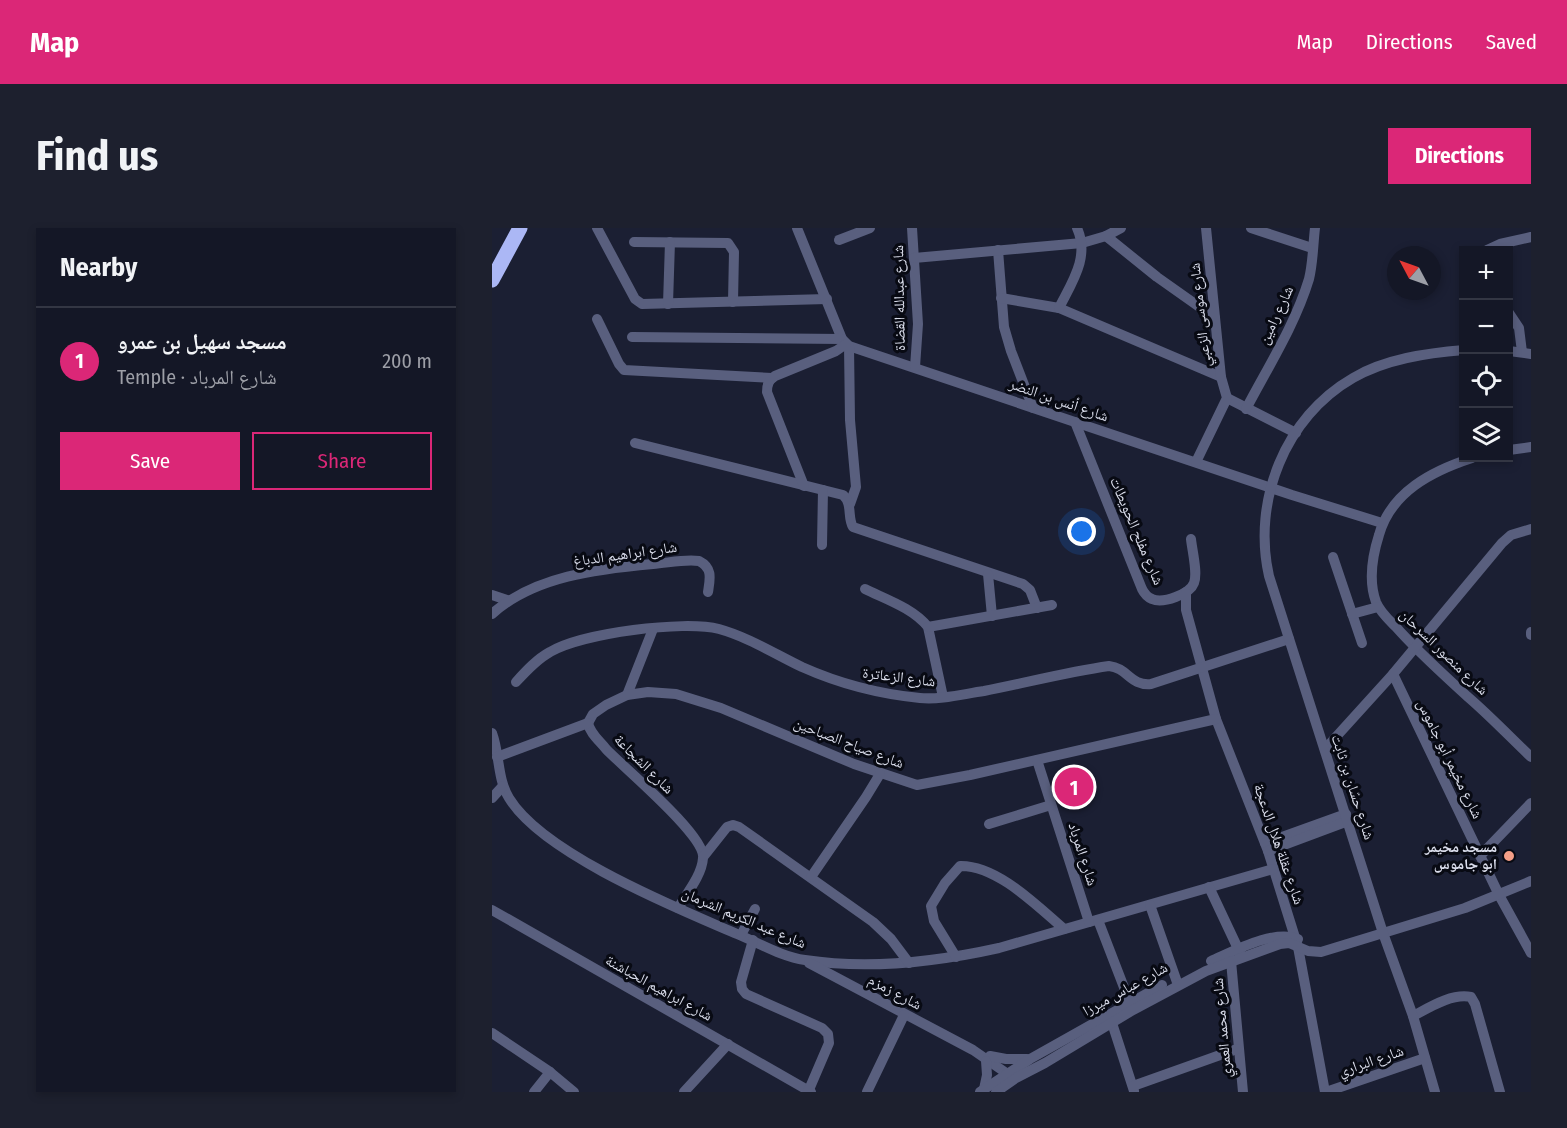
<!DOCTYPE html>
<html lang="en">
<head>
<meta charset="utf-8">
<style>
  :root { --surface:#141726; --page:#1d202e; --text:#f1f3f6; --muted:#9d9fa7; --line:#333643; --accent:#db2777 }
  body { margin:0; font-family:"Fira Sans Condensed","Noto Naskh Arabic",sans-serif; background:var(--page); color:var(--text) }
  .controls { position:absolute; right:18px; top:18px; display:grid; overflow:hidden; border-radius:0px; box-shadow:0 3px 9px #0003 }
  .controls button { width:54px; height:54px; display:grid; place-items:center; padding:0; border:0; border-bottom:2px solid var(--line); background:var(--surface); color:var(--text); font:30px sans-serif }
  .compass { position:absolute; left:895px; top:18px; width:54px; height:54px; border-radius:50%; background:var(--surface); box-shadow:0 3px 9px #0003; rotate:311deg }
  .you { position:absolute; left:590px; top:304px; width:21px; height:21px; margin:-15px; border:4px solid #fff; border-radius:50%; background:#1a73e8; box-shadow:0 0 0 9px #1a73e833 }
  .badge { display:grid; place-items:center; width:39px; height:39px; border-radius:50%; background:var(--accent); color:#fff; font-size:20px; font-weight:700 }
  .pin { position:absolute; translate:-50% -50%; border:3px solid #fff; box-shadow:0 2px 6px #0006 }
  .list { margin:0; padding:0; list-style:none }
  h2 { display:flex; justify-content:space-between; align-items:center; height:78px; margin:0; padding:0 24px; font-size:26px }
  h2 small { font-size:20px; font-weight:400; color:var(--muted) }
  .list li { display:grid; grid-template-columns:39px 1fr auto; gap:18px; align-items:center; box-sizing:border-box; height:108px; padding:0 24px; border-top:2px solid var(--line) }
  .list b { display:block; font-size:22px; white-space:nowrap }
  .list p { margin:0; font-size:20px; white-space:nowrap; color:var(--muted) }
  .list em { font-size:20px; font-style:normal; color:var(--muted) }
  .actions { display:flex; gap:12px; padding:18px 24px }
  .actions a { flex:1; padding:14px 0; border:2px solid var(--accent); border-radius:0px; text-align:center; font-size:21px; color:var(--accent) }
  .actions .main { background:var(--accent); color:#fff }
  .icon { flex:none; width:33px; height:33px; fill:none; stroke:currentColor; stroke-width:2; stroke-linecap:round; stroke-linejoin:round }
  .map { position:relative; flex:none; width:1039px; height:864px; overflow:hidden; border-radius:0px }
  header { display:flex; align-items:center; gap:36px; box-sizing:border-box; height:84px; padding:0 30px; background:var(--accent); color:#fff }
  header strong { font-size:28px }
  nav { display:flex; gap:33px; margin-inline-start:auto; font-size:21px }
  .intro { display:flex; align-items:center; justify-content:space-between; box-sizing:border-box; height:144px; padding:0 36px }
  h1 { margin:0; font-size:42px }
  .button { padding:15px 27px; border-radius:0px; background:var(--accent); color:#fff; font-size:21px; font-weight:700 }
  main { display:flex; gap:36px; padding:0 36px }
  aside { flex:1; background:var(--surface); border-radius:0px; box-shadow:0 3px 9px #0003 }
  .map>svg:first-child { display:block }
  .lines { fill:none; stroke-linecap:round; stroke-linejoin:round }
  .minor { stroke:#595f7e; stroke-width:10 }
  .highway { stroke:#abb7f5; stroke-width:15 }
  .poi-dot { fill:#f49e87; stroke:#080a13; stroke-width:2 }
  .labels { text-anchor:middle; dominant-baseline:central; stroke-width:6; stroke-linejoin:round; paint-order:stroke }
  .street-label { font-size:15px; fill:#d9dcea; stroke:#080a13 }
  .poi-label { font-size:15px; font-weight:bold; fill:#d9dcea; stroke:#080a13; text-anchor:end }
</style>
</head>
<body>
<header>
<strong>Map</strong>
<nav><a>Map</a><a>Directions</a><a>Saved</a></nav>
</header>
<div class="intro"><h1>Find us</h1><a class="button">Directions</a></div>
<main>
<aside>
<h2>Nearby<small></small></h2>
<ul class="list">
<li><span class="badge">1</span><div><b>مسجد سهيل بن عمرو</b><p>Temple · شارع المرباد</p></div><em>200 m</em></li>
</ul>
<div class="actions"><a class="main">Save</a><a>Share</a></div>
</aside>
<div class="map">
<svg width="1039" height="864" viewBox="0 0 1039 864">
  <rect width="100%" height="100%" fill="#1b1f33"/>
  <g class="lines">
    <g class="minor">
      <path d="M105,0l38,71 7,5 185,-5"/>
      <path d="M305,0l45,111 7,7 443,149 90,28"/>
      <path d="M420,0l6,96 -3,43"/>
      <path d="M759,0l61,20"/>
      <path d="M614,8l51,41 58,41"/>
      <path d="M347,12l31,-12"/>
      <path d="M142,14l94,1 6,9 -1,50"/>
      <path d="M506,22l6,77 7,24 22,57"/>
      <path d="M995,22l13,-6 31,-7"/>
      <path d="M422,30l168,-15 24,-7 15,-8"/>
      <path d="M509,70l58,10 162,69"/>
      <path d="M176,76l2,-62"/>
      <path d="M567,80c13,-26 31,-51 18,-80"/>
      <path d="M1017,85l10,15 3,24"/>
      <path d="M105,91l22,45 5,6 148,8"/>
      <path d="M140,109l210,2"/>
      <path d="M357,118l1,74 6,67 -6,17"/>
      <path d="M1017,123l22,3"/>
      <path d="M735,170l69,35"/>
      <path d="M754,181c22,-42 49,-84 63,-130 4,-16 4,-34 6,-51"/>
      <path d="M583,194l67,167c2,4 5,8 10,10 11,5 38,-5 42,-16 4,-10 -2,-33 -3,-44"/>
      <path d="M143,215l208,52c10,9 4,22 10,32l170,57 7,6 7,18"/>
      <path d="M1017,222l22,-3"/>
      <path d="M980,230c-40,13 -81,34 -93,77 -7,22 -11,45 -3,67 4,10 13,18 20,25 22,25 47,47 72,70 22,19 42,40 63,60"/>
      <path d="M704,234l31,-64 -6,-21 -15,-149"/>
      <path d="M312,258l-37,-94c0,-8 2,-12 8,-16l61,-25 10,-7"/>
      <path d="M330,317l1,-55"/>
      <path d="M841,329l29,86"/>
      <path d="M496,346l4,42"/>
      <path d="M373,361c20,10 48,19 63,38l15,70"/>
      <path d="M694,364v18l30,109 52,132 30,96 27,145"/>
      <path d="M0,367l15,5"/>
      <path d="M0,386c42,-38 106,-45 161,-50 15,-1 31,-5 46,-3 14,7 11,18 9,31"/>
      <path d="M860,386l26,-7"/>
      <path d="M436,399l124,-22"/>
      <path d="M1039,404v3"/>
      <path d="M901,446l106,221 32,58"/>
      <path d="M24,454c10,-11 21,-23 34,-30 32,-19 134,-32 169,-23 29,8 56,25 83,38 38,17 77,27 118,31 21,2 43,-4 64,-7 41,-8 83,-19 125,-25 19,2 21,20 42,18l138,-45"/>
      <path d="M135,467l26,-66"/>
      <path d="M96,495l5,-9 13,-9 21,-10 21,-3 28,2 45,14 133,56 63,21 53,-10 246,-56"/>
      <path d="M96,495c2,11 12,18 18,26 18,19 100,87 97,109 -1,17 -16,35 -25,50"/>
      <path d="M0,505c8,22 5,45 17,65 34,56 168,110 228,136 22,9 45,23 68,26 65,10 131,2 194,-12l274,-79"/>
      <path d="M833,521l68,-75 109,-131 9,-8 20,-6"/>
      <path d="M5,529l91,-34"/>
      <path d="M545,532l52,162"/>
      <path d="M0,570l11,-12"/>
      <path d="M497,596l62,-19"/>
      <path d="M773,615l81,-29"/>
      <path d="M776,623l80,-30"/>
      <path d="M212,628l23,-29 6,-2 6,2 134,95 18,17 18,24"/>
      <path d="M988,628l51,-53"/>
      <path d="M319,649l55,-80 14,-23"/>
      <path d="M717,659l32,68"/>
      <path d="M658,677l28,80"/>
      <path d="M0,682l319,182"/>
      <path d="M606,692l32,83"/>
      <path d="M249,707l14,-26"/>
      <path d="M261,712l-12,42 1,7 4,5 76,34 6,6 1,9 -21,49"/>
      <path d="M464,729l-22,-36 -3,-15 14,-23 15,-17c37,-1 77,40 104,63"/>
      <path d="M719,733c23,-10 63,-32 87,-22"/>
      <path d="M739,733l12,131"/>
      <path d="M317,735l164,87 39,27"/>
      <path d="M921,788c17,-9 39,-23 58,-19l4,7 25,88"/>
      <path d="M620,795l22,68"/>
      <path d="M0,805l58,39 24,20"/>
      <path d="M498,828l16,3h21"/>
      <path d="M641,858l104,-37"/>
      <path d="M492,861l3,-14 -1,-14"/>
      <path d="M42,864l16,-20"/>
      <path d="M192,864l44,-48"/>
      <path d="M375,864l37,-77"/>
      <path d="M488,864l50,-33 132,-74"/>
      <path d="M504,864l20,-14 29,-15 88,-53 73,-39 74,-27 9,-1 19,8 13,1 144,-44 66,-27"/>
      <path d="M834,864l99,-34"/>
      <path d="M943,864l-22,-76 -30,-83 -114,-357c-17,-75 16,-159 84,-198 32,-19 74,-25 111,-28"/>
    </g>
    <path class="highway" d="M0,52l28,-52"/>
  </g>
  <circle class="poi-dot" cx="1017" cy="628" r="6"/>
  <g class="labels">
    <g class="street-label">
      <text transform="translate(407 70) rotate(-91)">شارع عبدالله القضاة</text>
      <text transform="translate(708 87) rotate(-96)">شارع موسى الزعبي</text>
      <text transform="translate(784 87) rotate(-65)">شارع رامين</text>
      <text transform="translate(567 172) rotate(19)">شارع أنس بن النضر</text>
      <text transform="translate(645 303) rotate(67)">شارع مفلح الحويطات</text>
      <text transform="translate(133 326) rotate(-8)">شارع ابراهيم الدباغ</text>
      <text transform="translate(952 424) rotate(44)">شارع منصور السرحان</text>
      <text transform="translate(407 449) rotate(7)">شارع الزعاترة</text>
      <text transform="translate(357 515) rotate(21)">شارع صياح الصباحين</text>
      <text transform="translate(958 531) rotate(64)">شارع مخيمر أبو جاموس</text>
      <text transform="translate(152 536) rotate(45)">شارع الشجاعة</text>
      <text transform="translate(861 559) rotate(72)">شارع حسّان بن ثابت</text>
      <text transform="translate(787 616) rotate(71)">شارع عقلة هلال الدعجة</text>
      <text transform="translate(591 626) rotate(72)">شارع المرباد</text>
      <text transform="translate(252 690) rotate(23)">شارع عبد الكريم الشرمان</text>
      <text transform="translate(167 760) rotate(29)">شارع ابراهيم الحباشنة</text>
      <text transform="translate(633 761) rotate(-29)">شارع عباس ميرزا</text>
      <text transform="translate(403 764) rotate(28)">شارع زمزم</text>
      <text transform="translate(730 800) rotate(-95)">شارع محمد العمري</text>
      <text transform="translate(879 833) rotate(-19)">شارع البراري</text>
    </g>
    <g class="poi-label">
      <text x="1005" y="619">مسجد مخيمر<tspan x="1005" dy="17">ابو جاموس</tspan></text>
    </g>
  </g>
</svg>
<div class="controls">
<button>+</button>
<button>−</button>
<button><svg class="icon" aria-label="locate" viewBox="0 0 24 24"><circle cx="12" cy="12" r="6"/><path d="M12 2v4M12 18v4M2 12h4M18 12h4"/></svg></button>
<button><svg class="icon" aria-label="layers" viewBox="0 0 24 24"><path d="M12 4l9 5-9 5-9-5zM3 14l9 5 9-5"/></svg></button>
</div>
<svg class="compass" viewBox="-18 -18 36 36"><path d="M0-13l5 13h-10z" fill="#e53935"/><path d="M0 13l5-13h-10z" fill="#9d9fa7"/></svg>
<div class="you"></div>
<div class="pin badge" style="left:582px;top:559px">1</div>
</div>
</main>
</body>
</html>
